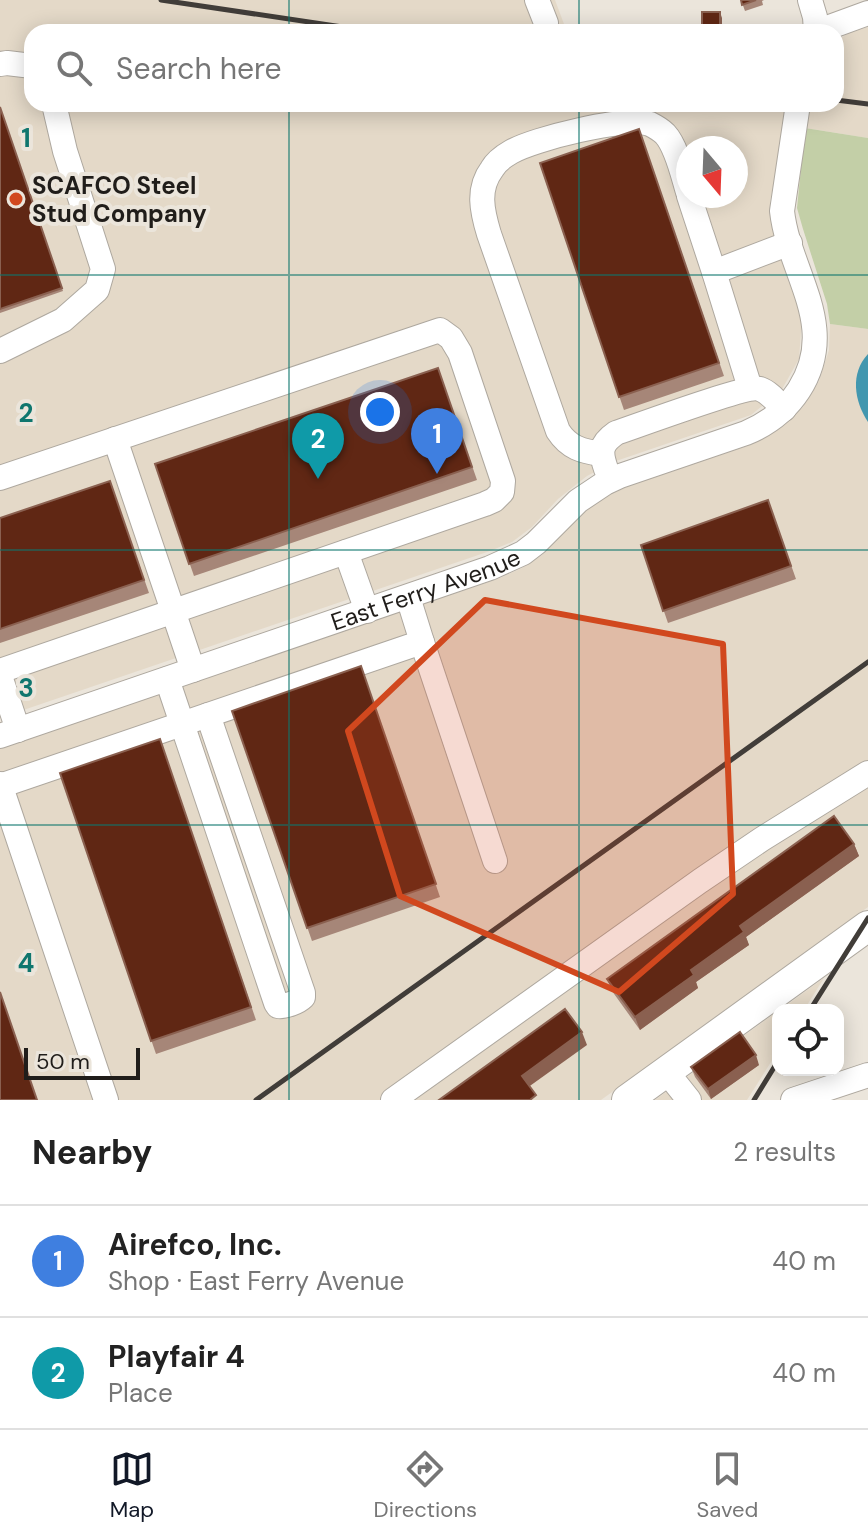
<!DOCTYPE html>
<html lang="en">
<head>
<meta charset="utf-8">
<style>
  :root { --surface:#fff; --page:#f2f2f2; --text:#222; --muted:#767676; --line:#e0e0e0; --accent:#111827 }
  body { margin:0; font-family:"DM Sans",sans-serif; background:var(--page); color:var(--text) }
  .controls { position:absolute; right:24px; bottom:24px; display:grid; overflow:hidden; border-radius:16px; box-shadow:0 4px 20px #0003 }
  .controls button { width:72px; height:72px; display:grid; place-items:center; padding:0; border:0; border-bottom:2px solid var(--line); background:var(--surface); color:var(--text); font:40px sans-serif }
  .compass { position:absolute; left:676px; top:136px; width:72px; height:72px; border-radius:50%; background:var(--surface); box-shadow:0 4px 20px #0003; rotate:161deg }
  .scale { position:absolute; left:24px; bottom:20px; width:116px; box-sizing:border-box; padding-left:8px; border:4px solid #201d1a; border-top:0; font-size:22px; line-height:28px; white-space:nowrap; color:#201d1a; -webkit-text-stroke:6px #ebe5db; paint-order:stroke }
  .you { position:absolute; left:380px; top:412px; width:28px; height:28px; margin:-20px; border:6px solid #fff; border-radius:50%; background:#1a73e8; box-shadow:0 0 0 12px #1a73e833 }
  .badge { display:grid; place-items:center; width:52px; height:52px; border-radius:50%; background:var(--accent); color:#fff; font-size:26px; font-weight:700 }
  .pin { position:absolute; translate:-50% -66px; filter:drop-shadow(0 2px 4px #0008) }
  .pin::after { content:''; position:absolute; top:42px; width:28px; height:24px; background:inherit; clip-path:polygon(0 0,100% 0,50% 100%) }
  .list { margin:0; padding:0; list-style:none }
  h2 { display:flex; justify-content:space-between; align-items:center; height:104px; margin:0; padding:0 32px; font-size:34px }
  h2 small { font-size:26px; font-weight:400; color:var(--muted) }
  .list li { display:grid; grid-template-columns:52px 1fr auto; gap:24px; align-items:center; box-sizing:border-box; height:112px; padding:0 32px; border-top:2px solid var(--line) }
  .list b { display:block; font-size:30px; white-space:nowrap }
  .list p { margin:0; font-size:26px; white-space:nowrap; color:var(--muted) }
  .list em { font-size:26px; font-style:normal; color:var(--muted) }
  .icon { flex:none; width:44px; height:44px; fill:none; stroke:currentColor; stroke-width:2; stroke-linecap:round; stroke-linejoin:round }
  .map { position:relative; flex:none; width:868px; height:1100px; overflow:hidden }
  .search { position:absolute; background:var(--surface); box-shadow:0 4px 20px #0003; left:24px; right:24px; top:24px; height:88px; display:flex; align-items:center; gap:20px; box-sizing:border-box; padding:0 28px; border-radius:24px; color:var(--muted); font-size:30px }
  .sheet { height:328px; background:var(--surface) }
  nav { display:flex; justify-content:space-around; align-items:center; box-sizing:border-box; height:112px; border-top:2px solid var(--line); background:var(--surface); font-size:22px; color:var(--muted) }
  nav a { display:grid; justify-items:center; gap:4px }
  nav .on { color:var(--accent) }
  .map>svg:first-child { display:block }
  .built { fill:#e4d9c8; fill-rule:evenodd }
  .green { fill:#c3cfa7 }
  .water { fill:#4297af }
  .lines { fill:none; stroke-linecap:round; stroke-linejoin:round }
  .minor-casing { stroke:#aea89f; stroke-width:26 }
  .major-casing { stroke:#aea89f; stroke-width:32 }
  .minor { stroke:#fff; stroke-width:24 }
  .major { stroke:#fff; stroke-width:30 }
  .rail { stroke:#413d39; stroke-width:5 }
  .wall { fill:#a68678 }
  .shaded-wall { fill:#8a6050 }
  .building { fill:#602714; stroke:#8a6050; stroke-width:2 }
  .marked { fill:#d1481e; fill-opacity:0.2; stroke:#d1481e; stroke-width:6; stroke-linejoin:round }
  .grid { fill:none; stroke:#0f766e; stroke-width:2; stroke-opacity:0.55 }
  .poi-dot { fill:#d1481e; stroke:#ebe5db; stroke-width:3 }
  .labels { text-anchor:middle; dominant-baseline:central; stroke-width:8; stroke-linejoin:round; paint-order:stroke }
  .poi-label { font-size:24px; font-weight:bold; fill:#201d1a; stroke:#ebe5db; text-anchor:start }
  .street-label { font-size:24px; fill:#201d1a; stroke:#ebe5db }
  .grid-label { font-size:26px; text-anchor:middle; font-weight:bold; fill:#0f766e; stroke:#ebe5db; stroke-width:8; stroke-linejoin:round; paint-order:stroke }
</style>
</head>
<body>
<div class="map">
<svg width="868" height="1100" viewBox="0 0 868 1100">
  <rect width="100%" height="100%" fill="#ebe5db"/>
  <g class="built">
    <path d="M0,0h555l12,32h-535v72h758l-20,97 6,32 26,85 -3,41 -18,32 -30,24 -135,46 -29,15 -29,23 -26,28 -20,15 -22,9 -490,167zM688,148h48v48h-48z"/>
    <path d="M868,27v111l-63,-10 5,-24h26v-63l13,-8z"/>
    <path d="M830,324l38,5v578l-267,193h-601v-352l500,-170 22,-10 20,-13 36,-38 19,-15 22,-13 128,-43 32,-17 24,-22 16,-26 10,-31z"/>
    <path d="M824,978l-20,32h-24z"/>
    <path d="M778,1011v40l-31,49h-92z"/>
  </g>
  <path class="green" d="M805,128l63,10v191l-38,-5 -3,-20 -24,-75 -6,-21z"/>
  <path class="water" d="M868,354v68c-14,-21 -18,-49 0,-68z"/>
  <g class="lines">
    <g class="minor-casing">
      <g id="minor">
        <path d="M537,0l9,23"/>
        <path d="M810,0l5,17 1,15"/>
        <path d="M816,32l52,-19"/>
        <path d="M0,64l7,-1 25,3"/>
        <path d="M689,196l25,76"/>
        <path d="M0,351l63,-31 34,-30 6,-21 -38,-118 -11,-47"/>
        <path d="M750,388l-36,-116 76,-29"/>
        <path d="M115,439l78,231"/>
        <path d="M601,454c-19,-3 -32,-6 -43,-23l-69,-197c-7,-23 -12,-45 3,-65 4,-7 12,-13 19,-17 22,-13 114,-36 139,-28 4,2 12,7 15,10 12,13 18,42 23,58"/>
        <path d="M606,469c-6,-17 -6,-25 10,-36 21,-7 131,-48 144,-44 9,3 17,13 24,20"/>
        <path d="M0,478l440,-148 11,8 9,15 43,128 -1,11 -8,8 -9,4 -485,167"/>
        <path d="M346,552l21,59"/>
        <path d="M422,642l73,219"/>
        <path d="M0,676l18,54"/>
        <path d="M167,679l109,324 2,3c7,1 20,-4 25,-9v-4l-95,-278"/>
        <path id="s1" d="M0,736l490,-168 33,-15 13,-10 42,-42 27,-18 15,-7 126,-43c22,-9 40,-23 53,-43 41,-64 -10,-116 -17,-179l16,-107"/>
        <path d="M0,784l106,316"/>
        <path d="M0,786l422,-144 -14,-45"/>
        <path d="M666,1071l23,29"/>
        <path d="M393,1100l307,-219 62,-42 106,-66"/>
        <path d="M793,1100l75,-25"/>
      </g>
    </g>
    <g class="major-casing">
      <path id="major" d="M627,1100l241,-174"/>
    </g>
    <use href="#minor" class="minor"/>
    <use href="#major" class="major"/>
    <g class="rail">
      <path d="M161,0l215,32"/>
      <path d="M836,100l32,4"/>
      <path d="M810,1010l58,-92"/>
      <path d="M256,1100l612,-438"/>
      <path d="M754,1100l24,-39"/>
    </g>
  </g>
  <g class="wall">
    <path d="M741,0h23l-2,1 1,4 -18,6z"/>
    <path d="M722,18v14h-19l-1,-2z"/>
    <path d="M0,107l63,184 -63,22z"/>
    <path d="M639,129l85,247 -100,34 -84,-247z"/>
    <path d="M438,368l39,112 -283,96 -39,-112z"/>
    <path d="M110,481l39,112 -149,50v-125z"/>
    <path d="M768,500l28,79 -128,44 -27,-78z"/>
    <path d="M361,666l79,231 -128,44 -80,-230z"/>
    <path d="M160,739l96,281 -100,34 -96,-281z"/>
    <path d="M854,844l5,12 -113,81 3,8 -53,37 2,6 -58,42 -28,-39 -5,-12z"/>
    <path d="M759,1065l-48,34 -16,-22 -4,-10z"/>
  </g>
  <g class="shaded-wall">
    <path d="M720,12l2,6v14h-1l-1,-2z"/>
    <path d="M854,844l5,12 -113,81 3,8 -53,37 2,6 -58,42 -5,-13 56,-47 49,-44z"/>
    <path d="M582,1032l5,13 -60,43 -5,-12z"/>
    <path d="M756,1055l3,10 -48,34 -3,-10z"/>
  </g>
  <g class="building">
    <path d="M741,0h15l-14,5z"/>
    <rect x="702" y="12" width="18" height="18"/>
    <path d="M0,107l62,181 -62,21z"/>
    <path d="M639,129l80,234 -100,34 -79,-234z"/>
    <path d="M438,368l34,99 -283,97 -34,-100z"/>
    <path d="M110,481l34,99 -144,49v-111z"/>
    <path d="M768,500l23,66 -128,45 -22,-66z"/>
    <path d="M361,666l75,218 -129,44 -75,-217z"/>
    <path d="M160,739l91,268 -100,34 -91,-268z"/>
    <path d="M834,816l20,28 -114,82 4,6 -53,38 3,5 -59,42 -28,-38z"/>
    <path d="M0,992l37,108h-37z"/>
    <path d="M565,1009l17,23 -60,44 14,19 -6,5h-91z"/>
    <path d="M740,1032l16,23 -48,34 -17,-22z"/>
  </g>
  <path class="marked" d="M485,600l238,44 10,250 -114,98 -219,-96 -52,-165z"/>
  <path class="grid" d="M289,0v32M579,0v32M289,104v996M579,104v996M0,275h868M0,550h868M0,825h868"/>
  <circle class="poi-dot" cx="16" cy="199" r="8"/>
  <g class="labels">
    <g class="poi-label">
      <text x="32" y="185">SCAFCO Steel<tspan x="32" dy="28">Stud Company</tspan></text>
    </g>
    <g class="street-label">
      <text stroke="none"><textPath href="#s1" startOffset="450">East Ferry Avenue</textPath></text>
    </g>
  </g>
  <g class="grid-label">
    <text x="26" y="147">1</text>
    <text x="26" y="422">2</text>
    <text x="26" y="697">3</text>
    <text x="26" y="972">4</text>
  </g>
</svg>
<div class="controls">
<button><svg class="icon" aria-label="locate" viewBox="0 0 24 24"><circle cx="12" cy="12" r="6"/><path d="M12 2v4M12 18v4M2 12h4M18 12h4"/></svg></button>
</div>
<svg class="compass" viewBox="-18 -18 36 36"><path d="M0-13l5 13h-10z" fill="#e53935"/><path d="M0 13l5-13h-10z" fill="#767676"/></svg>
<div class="scale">50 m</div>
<div class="you"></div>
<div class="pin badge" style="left:437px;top:474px;background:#3f7fe0">1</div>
<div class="pin badge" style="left:318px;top:479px;background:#0f9aa8">2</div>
<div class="search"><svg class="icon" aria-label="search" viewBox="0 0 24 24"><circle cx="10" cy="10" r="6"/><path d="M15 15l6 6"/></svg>Search here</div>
</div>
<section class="sheet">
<h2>Nearby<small>2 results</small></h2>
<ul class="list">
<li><span class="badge" style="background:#3f7fe0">1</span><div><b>Airefco, Inc.</b><p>Shop · East Ferry Avenue</p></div><em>40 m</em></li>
<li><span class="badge" style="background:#0f9aa8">2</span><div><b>Playfair 4</b><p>Place</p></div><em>40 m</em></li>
</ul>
</section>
<nav>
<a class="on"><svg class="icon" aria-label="map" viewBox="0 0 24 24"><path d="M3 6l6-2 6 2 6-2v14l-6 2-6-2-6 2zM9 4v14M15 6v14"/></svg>Map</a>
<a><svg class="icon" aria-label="directions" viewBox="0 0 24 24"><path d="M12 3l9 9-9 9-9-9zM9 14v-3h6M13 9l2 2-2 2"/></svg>Directions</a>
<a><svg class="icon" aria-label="saved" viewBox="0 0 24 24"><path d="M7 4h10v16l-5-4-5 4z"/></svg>Saved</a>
</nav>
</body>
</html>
